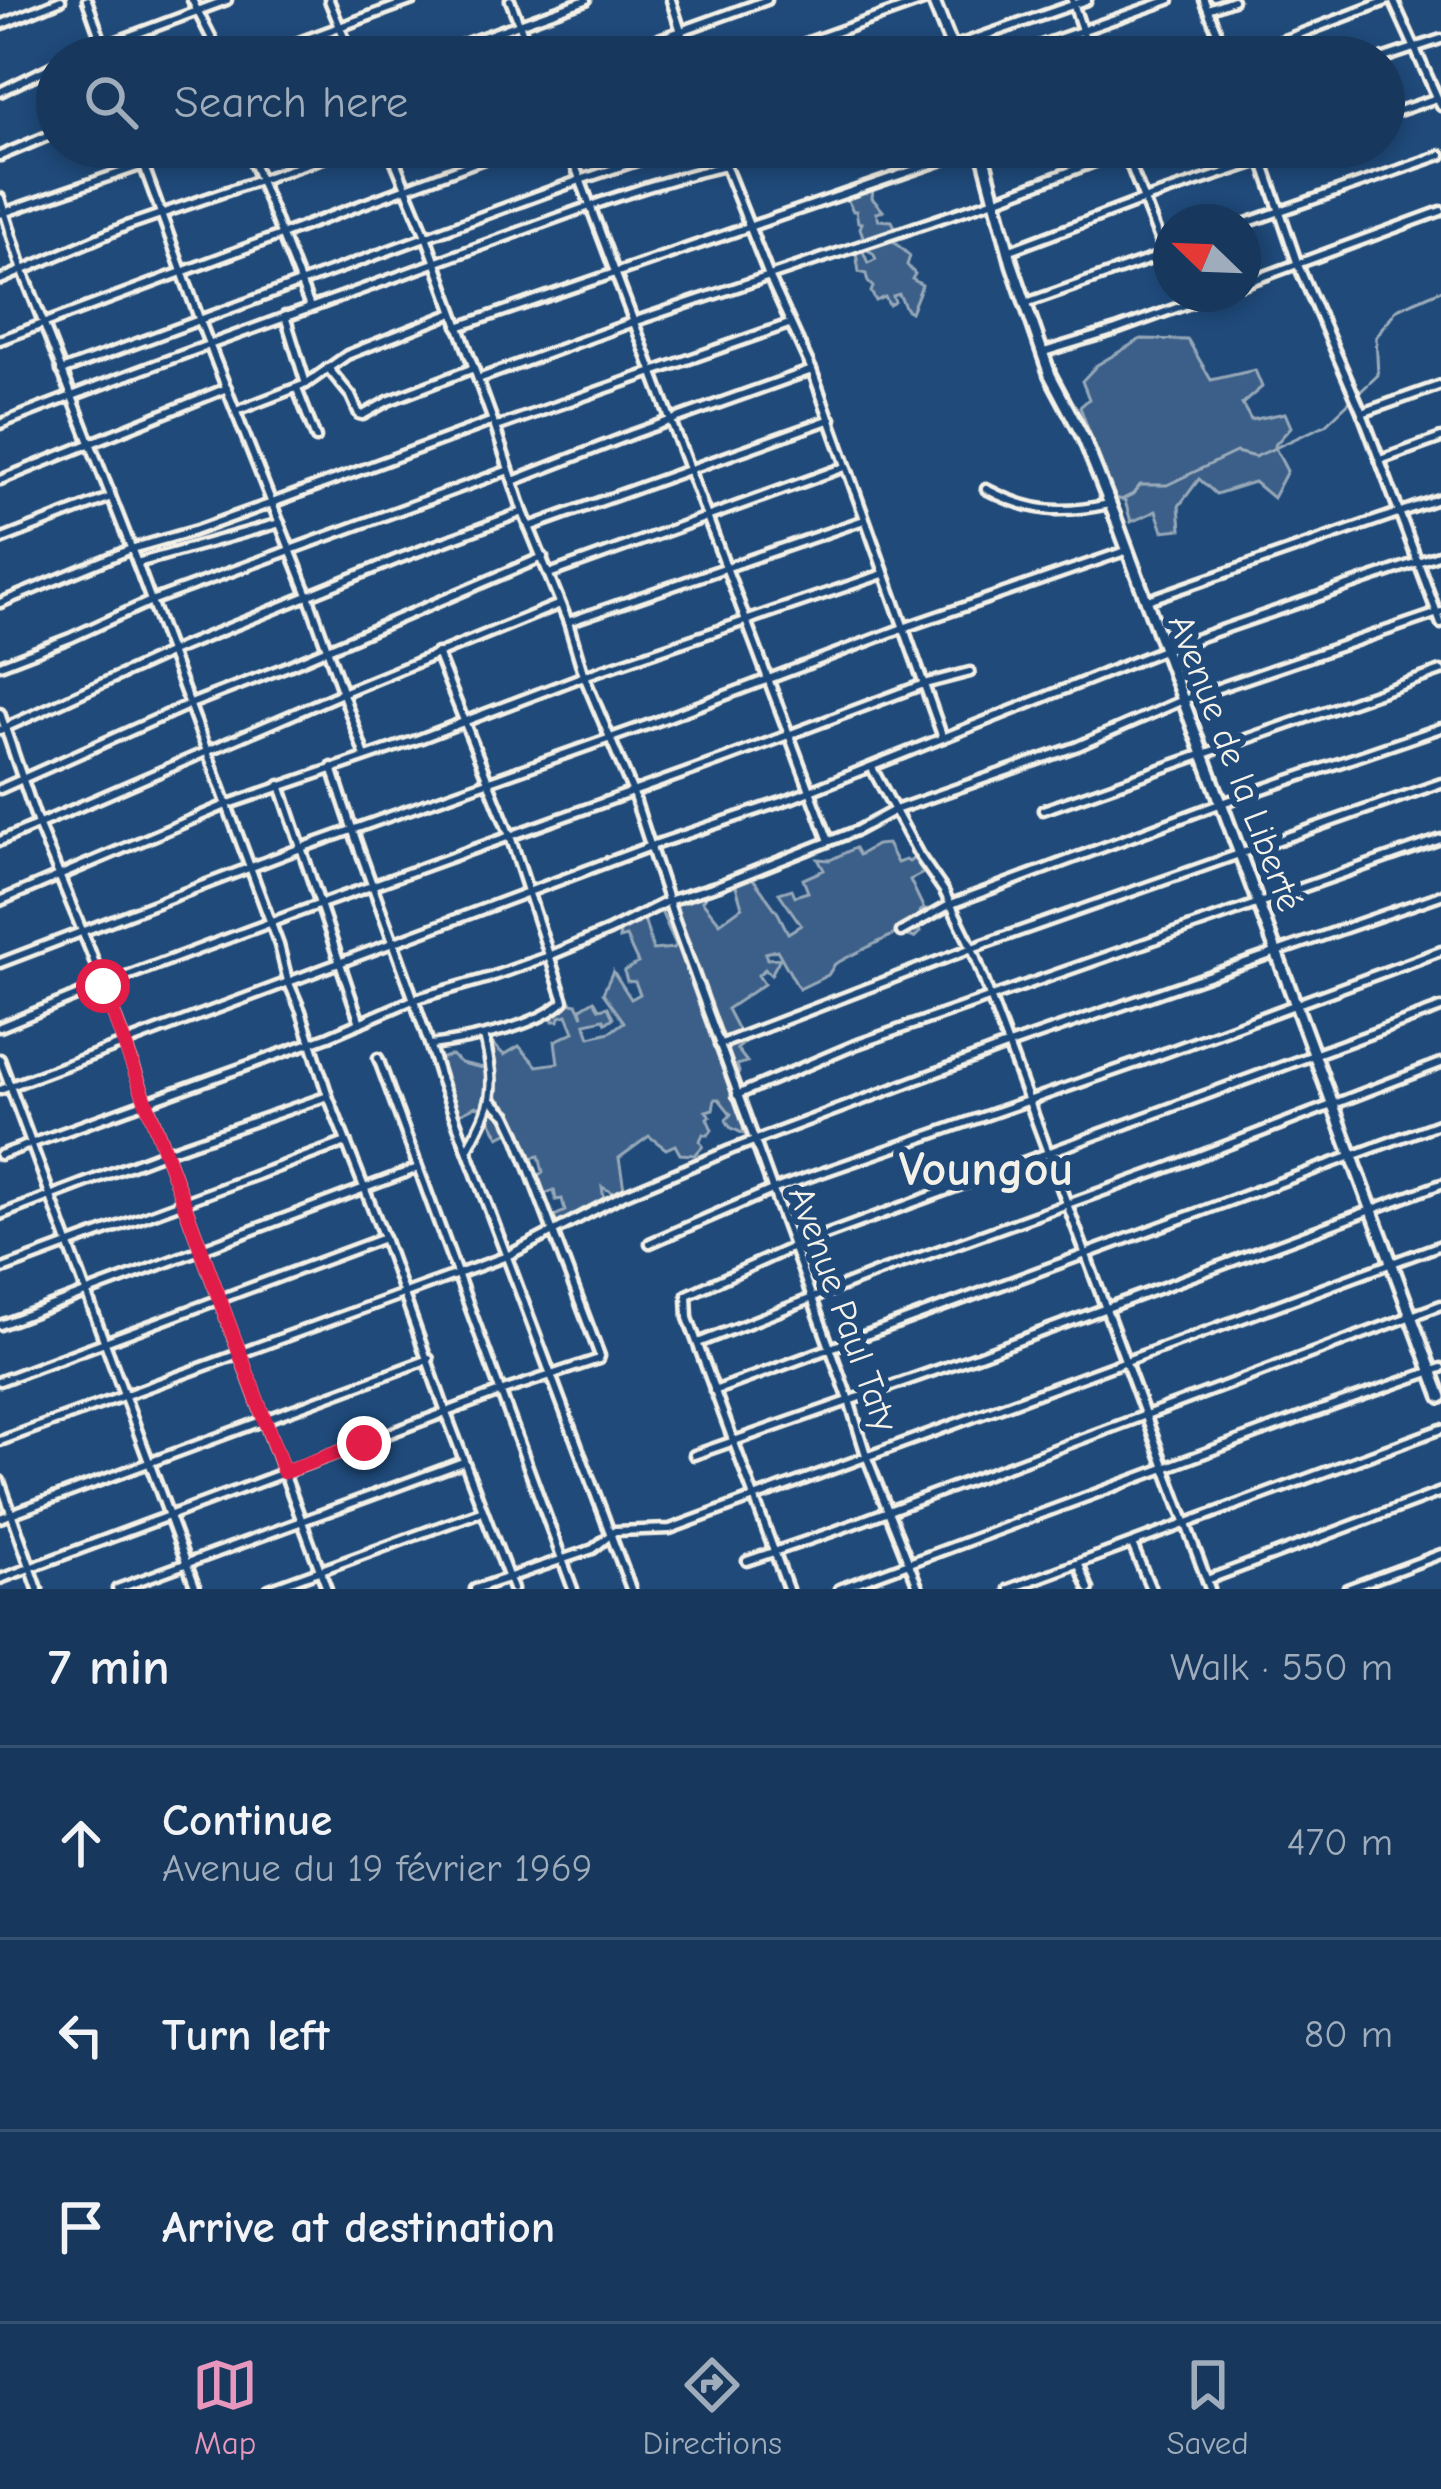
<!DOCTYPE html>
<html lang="en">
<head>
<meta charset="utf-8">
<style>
  :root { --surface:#17385c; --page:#244365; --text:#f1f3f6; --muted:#9eacbb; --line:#365272; --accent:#e797bd }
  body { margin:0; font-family:"Comic Neue",sans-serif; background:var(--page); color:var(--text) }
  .compass { position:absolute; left:1153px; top:204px; width:108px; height:108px; border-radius:50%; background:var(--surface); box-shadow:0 6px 18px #0003; rotate:293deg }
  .stop { position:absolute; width:36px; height:36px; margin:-27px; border:9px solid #e11d48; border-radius:50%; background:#fff }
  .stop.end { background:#e11d48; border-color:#fff; box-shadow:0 3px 12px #0008 }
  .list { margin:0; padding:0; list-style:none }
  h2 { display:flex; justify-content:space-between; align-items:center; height:156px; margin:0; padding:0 48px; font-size:51px }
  h2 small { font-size:39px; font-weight:400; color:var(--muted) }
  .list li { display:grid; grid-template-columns:78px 1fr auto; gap:36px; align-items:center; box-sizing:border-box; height:192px; padding:0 48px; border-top:3px solid var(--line) }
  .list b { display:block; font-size:45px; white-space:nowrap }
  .list p { margin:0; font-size:39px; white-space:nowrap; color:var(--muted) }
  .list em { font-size:39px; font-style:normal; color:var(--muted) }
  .icon { flex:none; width:66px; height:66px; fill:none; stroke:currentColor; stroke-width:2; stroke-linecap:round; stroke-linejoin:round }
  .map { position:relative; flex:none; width:1441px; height:1589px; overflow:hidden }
  .search { position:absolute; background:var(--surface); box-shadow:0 6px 18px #0003; left:36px; right:36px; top:36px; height:132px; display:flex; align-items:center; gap:30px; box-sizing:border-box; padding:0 42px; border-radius:66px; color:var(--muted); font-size:45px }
  .sheet { height:732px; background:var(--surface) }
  nav { display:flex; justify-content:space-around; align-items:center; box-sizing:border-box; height:168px; border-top:3px solid var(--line); background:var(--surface); font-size:33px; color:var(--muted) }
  nav a { display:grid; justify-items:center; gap:6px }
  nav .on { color:var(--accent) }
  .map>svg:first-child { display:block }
  .green { fill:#3a5f88; stroke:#97a8b8; stroke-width:3 }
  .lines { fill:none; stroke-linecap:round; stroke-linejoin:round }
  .stream { stroke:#9cacbb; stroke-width:3 }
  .street-casing { stroke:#f4f1e8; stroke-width:15 }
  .secondary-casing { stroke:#f4f1e8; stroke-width:18 }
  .street { stroke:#1f4a7a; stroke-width:6 }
  .secondary { stroke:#1f4a7a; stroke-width:9 }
  .route { stroke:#e11d48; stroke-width:15 }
  .labels { text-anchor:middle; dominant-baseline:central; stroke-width:12; stroke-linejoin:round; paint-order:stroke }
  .street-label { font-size:36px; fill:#f4f1e8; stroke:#1f4a7a }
  .district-label { font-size:48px; font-weight:bold; fill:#f4f1e8; stroke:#1f4a7a }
</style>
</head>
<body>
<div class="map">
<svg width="1441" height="1589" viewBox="0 0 1441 1589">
  <rect width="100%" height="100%" fill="#1f4a7a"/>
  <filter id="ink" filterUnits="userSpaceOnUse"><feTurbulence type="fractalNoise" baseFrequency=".00833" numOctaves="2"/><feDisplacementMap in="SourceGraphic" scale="24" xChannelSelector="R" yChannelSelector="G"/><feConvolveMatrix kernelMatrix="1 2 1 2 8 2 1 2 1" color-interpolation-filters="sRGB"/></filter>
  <g filter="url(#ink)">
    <g class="green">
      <path d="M868,187l5,2 -1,9 11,13 -7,2 3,7 13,1 4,8 9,-3 6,9 -18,6 17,15 -3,9 8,9 -3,5 10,6 -11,27 -5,-3 -7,-15 -6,2 2,6 -6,3 -4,-8 -9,4 -5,-9 2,-5 -5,-5 -2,-8 -7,-2 -3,-20 6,-3 6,14 8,-4 -3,-6 -8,-4 4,-5 -4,-2 -5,-14 2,-5 -4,-1 -2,-11h-3l-7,-14z"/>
      <path d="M1141,339l47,1 23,40 44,-10 7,17 -20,17 9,16 34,-7 6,14 -17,19 13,25 -14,27 -19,-16 -38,12 -17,-15 -20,27 2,23 -18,2 -7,-20 -25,11 -6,-21 -12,-4 -33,-90 9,-8 -7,-18 15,-16z"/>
      <path d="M887,844l10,19 9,-3 3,2 12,-9 8,17 -19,10 14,29 -4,2 5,13 -6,2 1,6 -6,6 -15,-6 -49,24 -15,8 -7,11 -29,14 -22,-39 -12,3 2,6 13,-1 -9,17 -6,-6 -7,6 6,9 -37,25 12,23 5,4 12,-8 5,1 -24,20 10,13 -10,3 2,7 -5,5 10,57 -14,-7 -4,-7 5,-6 -12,-15h-4l-2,10 -7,2 4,5 -3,2 5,12 -4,5 -5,-1 -3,7 3,5 -8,9 -15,-1 -5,-9 -9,4 -17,-13 -30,22 6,37 -4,2 -19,-10 2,12 -24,12 -17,15 -8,2 -5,-10 15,-7 -3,-12 -6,1 -2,-10 -12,5 -7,-18 8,-5 -4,-16 -10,2 -16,-28 -14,7 -14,-27 -9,-4 -20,10 -19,-56 14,-5 10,8 27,6 -3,-17h-4l-2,-11 8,-3 17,17 15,-9 18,20 21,-3 -3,-22 19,-9 -7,-17 -7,2 -1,4h-6l-1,-10 16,-9 9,2 6,12 -2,-8 13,-8 5,9 9,-2 5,11 -7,5 -2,-4 -19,4 5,14 20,-5 14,-10 -21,-29 10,-22 18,28 9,-5 -5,-12 -8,-1 -3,-10 14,-8 -12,-26 -7,2 2,-13 17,-2 2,-7 3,-2 10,35 21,-2 2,-3 -17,-38 8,-4 20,45 -13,-48 10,-3 3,5 3,-2 -3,-4 15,-5 3,7 -3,3 18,22 22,-16 -8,-28 15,-6 29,40 10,20 13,-8 -22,-32 13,-4 3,7 13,-4 -5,-13 21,-9 -6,-11 12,1 25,-12 4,7 17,-10z"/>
    </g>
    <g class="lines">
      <path class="stream" d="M1123,499l10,-5 7,-9h27l69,-33 19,5 70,-32 53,-50 -2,-38 21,-28 44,-19"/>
      <g class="street-casing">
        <g id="street">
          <path d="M87,0l20,57"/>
          <path d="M192,0l21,41 4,16"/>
          <path d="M329,0l23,57"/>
          <path d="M510,0l22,57"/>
          <path d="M671,0l18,57"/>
          <path d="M1072,0l19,57"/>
          <path d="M1204,0l23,57"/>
          <path d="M1393,0l48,106"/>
          <path d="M1208,9l25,-9"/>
          <path d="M0,25l61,-25"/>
          <path d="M952,47l135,-47"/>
          <path d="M74,57l153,-57"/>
          <path d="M258,57l155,-57"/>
          <path d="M427,57l159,-57"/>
          <path d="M609,57l158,-57"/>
          <path d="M766,57l160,-57"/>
          <path d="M1007,57l162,-57"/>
          <path d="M1239,57l150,-57"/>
          <path d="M1384,58l57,-19"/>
          <path d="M0,92l57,-28"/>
          <path d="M1384,116l53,-18"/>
          <path d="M137,147l63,174 108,274 57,161"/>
          <path d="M247,147l63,160"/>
          <path d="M389,147l37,89 67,185 30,91 45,110 16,54 48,114 43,131 174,479 18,58 52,131"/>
          <path d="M568,147l261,694"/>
          <path d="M718,147l51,129 43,94 131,368"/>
          <path d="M1258,147l40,118 64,148 79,211"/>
          <path d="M1125,151l46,119"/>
          <path d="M0,156l57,-24"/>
          <path d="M0,198l23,73 114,292 142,382 9,36 13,30 27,85 56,142 62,175 67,176"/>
          <path d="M0,214l143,-49 42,-18"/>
          <path d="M1243,224l198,-69"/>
          <path d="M1008,251l135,-51 160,-53"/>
          <path d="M0,280l126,-54 229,-79"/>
          <path d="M1243,284l198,-73"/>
          <path d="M1026,303l145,-51"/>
          <path d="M285,316l21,68"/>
          <path d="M458,327l523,-180"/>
          <path d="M0,340l516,-193"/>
          <path d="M1044,352l72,-22 99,-36"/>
          <path d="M328,368l23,28 8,18 4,1 25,-14 86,-33"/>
          <path d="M61,371l519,-191 99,-33"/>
          <path d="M478,379l155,-57 362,-122 139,-53"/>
          <path d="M297,389l19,49"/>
          <path d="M236,411l70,-27 41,-29 106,-42"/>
          <path d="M1362,413l79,-28"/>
          <path d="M0,424c151,-60 304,-113 456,-169 89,-32 176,-68 269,-89"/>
          <path d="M496,427l293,-103"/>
          <path d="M1380,460l61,-22"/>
          <path d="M0,480l227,-92"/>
          <path d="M513,481l120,-47 179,-64"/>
          <path d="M986,489c44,23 74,26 123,15"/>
          <path d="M529,527l302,-108"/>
          <path d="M0,540l111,-43"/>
          <path d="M137,563l143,-40"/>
          <path d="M549,574l296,-107"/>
          <path d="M1145,601l296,-103"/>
          <path d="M0,603l131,-54 63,-18 78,-28 221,-82"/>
          <path d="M568,622l296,-102"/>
          <path d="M0,665l70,-27 81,-37 358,-131"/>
          <path d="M0,713l38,111 52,126 237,639"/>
          <path d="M0,730l182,-83 216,-88 125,-47"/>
          <path d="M332,767c32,106 76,206 108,311l191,511"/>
          <path d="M872,768l47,87 25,36 28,57 238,641"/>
          <path d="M280,785l80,238"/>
          <path d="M0,789l188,-84 100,-39 255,-109"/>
          <path d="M1043,810l398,-139"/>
          <path d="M0,841l342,-148 218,-89"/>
          <path d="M0,901l226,-96 193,-66 165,-63 299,-102"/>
          <path d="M901,932l50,-28 271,-101 219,-75"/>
          <path d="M0,963l301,-115 349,-124 253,-96 225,-78"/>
          <path d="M0,1027l103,-42 193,-72 431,-155 197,-74 46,-12"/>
          <path d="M431,1045c38,-5 106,-18 133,-44l-54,-165 -73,-183"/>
          <path d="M719,1045l253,-97 469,-165"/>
          <path d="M378,1058l195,531"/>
          <path d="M0,1059l196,530"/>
          <path d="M0,1090l651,-244 139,-47 373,-149 278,-96"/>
          <path d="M737,1095l118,-50 586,-206"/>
          <path d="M468,1149c26,-49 29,-58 16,-113"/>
          <path d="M0,1155l329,-119 86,-37 73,-21 61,-22 60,-25 59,-30 51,-16 139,-55 37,-20 183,-64 105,-46 258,-88"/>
          <path d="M0,1215l166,-63 162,-56"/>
          <path d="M650,1243l122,-53 365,-127 304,-112"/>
          <path d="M0,1270l346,-128"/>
          <path d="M0,1325l418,-157"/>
          <path d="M698,1343l178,-70 294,-106 271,-104"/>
          <path d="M0,1381l384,-143"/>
          <path d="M714,1391l727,-268"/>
          <path d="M0,1441l507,-185 116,-61 107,-45 276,-104 435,-151"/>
          <path d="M694,1455l283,-99 464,-172"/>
          <path d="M0,1481l38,108"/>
          <path d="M0,1518l429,-159"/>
          <path d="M1132,1544l19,45"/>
          <path d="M747,1561l85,-29 609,-227"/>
          <path d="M1079,1565l10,24"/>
          <path d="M0,1579l500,-187 99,-33 1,-3 -84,-222 -9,-19 -15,-14"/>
          <path d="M1207,1580l234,-88"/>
          <path d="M117,1589l346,-127"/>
          <path d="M269,1589l214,-78"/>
          <path d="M475,1589l118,-40 22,-18 55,-2 771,-284"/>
          <path d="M788,1589l-100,-271 -1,-23 106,-48 648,-239"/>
          <path d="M839,1589l471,-175 131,-46"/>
          <path d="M1009,1589l432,-160"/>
          <path d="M1347,1589l94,-35"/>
        </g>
      </g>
      <g class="secondary-casing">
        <g id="secondary">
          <path d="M933,0l23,57"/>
          <path d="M981,147l31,117 38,111 34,64 32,80 325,878"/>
        </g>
      </g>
      <use href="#street" class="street"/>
      <use href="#secondary" class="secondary"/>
    </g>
  </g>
  <g class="lines" filter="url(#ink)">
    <path class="route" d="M103,986l181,486 80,-29"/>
  </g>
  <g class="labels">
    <g class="street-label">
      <text transform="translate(1235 763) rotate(69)">Avenue de la Liberté</text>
      <text transform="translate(843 1309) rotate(70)">Avenue Paul Taty</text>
    </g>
    <g class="district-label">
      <text x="986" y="1169">Voungou</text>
    </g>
  </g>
</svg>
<svg class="compass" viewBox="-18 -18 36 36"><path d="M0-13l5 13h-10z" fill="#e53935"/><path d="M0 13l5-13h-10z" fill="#9eacbb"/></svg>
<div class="stop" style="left:103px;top:986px"></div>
<div class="stop end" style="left:364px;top:1443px"></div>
<div class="search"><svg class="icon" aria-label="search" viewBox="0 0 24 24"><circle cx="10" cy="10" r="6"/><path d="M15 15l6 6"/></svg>Search here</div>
</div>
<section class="sheet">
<h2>7 min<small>Walk · 550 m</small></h2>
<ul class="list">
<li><svg class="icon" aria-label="ahead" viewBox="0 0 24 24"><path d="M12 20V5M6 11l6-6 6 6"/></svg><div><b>Continue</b><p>Avenue du 19 février 1969</p></div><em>470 m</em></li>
<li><svg class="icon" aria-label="left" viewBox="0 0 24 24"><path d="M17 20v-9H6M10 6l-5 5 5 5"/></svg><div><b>Turn left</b></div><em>80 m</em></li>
<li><svg class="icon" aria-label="arrive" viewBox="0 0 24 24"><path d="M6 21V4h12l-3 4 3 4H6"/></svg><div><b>Arrive at destination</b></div></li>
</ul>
</section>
<nav>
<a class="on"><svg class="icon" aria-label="map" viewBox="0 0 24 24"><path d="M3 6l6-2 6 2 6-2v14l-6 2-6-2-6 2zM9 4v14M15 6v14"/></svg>Map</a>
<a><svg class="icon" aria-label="directions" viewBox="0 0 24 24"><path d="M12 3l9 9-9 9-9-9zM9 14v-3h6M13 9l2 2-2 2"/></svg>Directions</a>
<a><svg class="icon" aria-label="saved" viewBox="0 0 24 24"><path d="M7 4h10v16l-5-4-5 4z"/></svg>Saved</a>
</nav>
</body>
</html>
